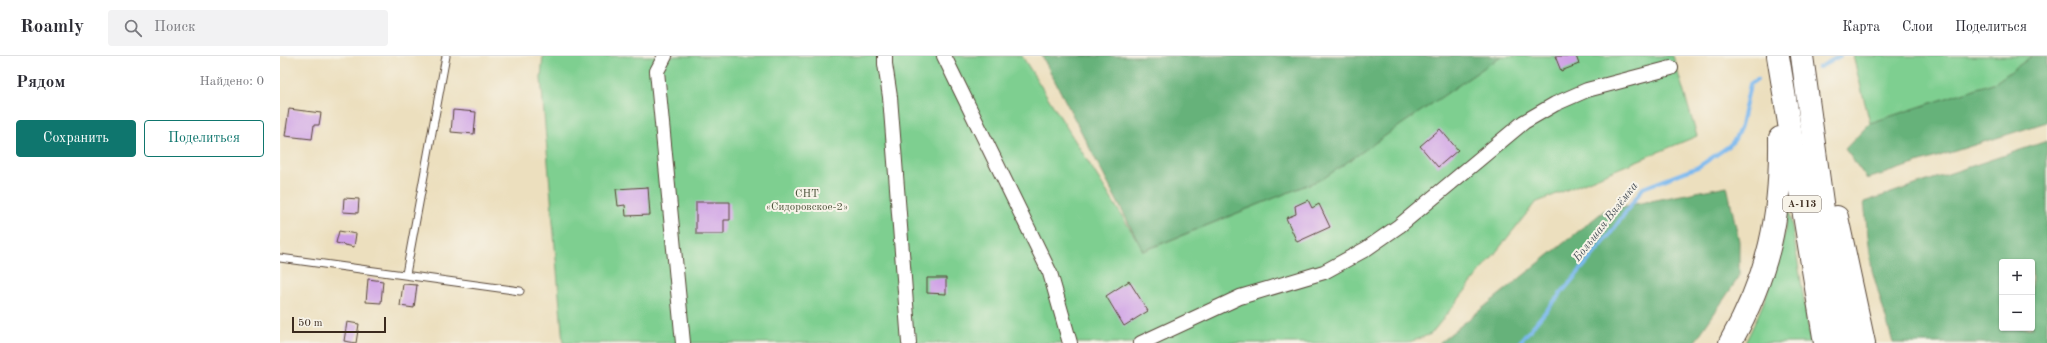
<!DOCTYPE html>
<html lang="ru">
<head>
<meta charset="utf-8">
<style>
  :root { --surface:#fff; --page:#f2f2f3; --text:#2b2b33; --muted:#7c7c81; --line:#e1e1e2; --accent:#0f766e }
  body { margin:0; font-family:"Old Standard TT",serif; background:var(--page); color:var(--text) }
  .controls { position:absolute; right:12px; bottom:12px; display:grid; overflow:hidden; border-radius:4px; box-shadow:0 1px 3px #0004 }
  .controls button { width:36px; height:36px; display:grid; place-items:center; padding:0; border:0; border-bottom:1px solid var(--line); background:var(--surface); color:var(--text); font:20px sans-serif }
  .scale { position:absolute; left:12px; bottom:10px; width:94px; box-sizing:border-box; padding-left:4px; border:2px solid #3b2a1e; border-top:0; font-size:11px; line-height:14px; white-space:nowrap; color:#3b2a1e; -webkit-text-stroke:3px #f7f3e8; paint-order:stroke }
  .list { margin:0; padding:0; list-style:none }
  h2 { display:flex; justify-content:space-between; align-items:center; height:52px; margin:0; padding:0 16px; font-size:17px }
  h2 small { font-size:13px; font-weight:400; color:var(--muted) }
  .actions { display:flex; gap:8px; padding:12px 16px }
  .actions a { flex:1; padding:9px 0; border:1px solid var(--accent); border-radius:4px; text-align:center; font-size:14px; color:var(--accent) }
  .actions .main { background:var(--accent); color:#fff }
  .icon { flex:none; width:22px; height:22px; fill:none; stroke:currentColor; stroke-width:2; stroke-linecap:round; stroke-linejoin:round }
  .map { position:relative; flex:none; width:1767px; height:287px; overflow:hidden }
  header { display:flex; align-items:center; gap:24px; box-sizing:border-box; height:56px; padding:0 20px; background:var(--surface); border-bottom:1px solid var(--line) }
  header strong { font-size:19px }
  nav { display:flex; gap:22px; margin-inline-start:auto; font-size:14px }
  .search { width:280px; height:36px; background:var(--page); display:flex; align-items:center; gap:10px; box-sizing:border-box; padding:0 14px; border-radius:4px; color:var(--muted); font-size:15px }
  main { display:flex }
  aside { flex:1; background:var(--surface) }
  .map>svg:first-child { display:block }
  .green { fill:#7ecf90; stroke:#5c7c57 }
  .forest { fill:#66b27a; stroke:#506e4c; fill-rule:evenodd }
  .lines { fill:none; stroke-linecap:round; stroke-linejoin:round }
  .stream { stroke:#7cb9ef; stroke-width:4 }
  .building { fill:#cfa1e6 }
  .service-casing { stroke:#564536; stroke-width:9 }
  .minor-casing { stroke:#564536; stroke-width:16 }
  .trunk-casing { stroke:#564536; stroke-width:24 }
  .service { stroke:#fff; stroke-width:7 }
  .minor { stroke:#fff; stroke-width:14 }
  .trunk { stroke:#fff; stroke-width:22 }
  .labels { text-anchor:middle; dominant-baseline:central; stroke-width:4; stroke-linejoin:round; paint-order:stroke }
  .shield { fill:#f7f3e8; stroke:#73665b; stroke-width:1 }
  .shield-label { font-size:10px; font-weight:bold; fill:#3b2a1e }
  .park-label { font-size:11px; fill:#4c533a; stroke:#f7f3e8 }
  .water-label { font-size:12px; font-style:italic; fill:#4e555d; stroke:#f7f3e8 }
</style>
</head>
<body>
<header>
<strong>Roamly</strong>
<div class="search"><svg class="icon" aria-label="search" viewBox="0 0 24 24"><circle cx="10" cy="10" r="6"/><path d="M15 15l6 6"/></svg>Поиск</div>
<nav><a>Карта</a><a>Слои</a><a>Поделиться</a></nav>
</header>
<main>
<aside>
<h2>Рядом<small>Найдено: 0</small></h2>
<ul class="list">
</ul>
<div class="actions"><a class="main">Сохранить</a><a>Поделиться</a></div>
</aside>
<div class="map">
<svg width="1767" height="287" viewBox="0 0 1767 287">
  <rect width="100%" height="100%" fill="#f7f3e8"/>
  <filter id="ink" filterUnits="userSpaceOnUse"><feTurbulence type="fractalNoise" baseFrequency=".025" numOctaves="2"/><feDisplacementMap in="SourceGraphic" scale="8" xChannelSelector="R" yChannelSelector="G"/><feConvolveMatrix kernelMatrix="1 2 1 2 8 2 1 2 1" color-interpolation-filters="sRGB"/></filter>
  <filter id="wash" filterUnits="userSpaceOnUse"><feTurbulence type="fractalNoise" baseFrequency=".012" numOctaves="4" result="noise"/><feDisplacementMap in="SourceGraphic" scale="16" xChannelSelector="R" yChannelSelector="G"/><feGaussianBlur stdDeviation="0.9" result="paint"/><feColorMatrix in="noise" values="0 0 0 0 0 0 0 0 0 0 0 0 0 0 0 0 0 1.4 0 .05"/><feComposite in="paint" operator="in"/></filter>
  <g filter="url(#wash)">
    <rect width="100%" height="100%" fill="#ecdfbe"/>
    <g class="green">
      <path d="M263,0h479l122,195 180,-73 177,-122h172l24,80 -162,67 -104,131 -24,9h-844l-22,-265z"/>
      <path d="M1573,0h179l-36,26 -126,41z"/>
      <path d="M1509,152l22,135h-66c24,-48 35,-82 44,-135z"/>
    </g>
    <g class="forest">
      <path d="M762,0h459l-177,122 -181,73z"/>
      <path d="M1752,0h15v66l-180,57 -22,-30 25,-26 126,-41z"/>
      <path d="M1767,85v202h-154l-21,-73 -8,-68zM1722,206h30v66h-30z"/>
      <path d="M1447,130l12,55v36l-45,66h-255l166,-133z"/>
    </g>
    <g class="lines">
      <g class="stream">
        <path d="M1538,12l22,-12"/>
        <path d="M1239,287l86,-102 38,-53 55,-21 31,-21 6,-7 6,-13 9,-42 7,-5"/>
      </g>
    </g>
    <g id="blocks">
      <g class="building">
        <path d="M1275,0h21l3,8 -18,7z"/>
        <path d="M9,53l32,4 -2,12h-5l-2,14 -27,-3z"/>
        <path d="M173,54l23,2 -2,22 -23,-2z"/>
        <path d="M1160,73l18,21 -20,17 -18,-21z"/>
        <path d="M368,131l2,28 -24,1 -1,-11 -7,1 -2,-17z"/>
        <path d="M64,142l15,1 -1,14 -15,-1z"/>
        <path d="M1028,144l4,8 7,-4 11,23 -33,15 -11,-24 10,-4 -1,-8z"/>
        <path d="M416,146h34v18h-6v14h-28z"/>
        <path d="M59,175l17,3 -2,13 -18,-4z"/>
        <path d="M647,222h19v16l-19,-1z"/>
        <path d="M88,223l15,2 -2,22 -15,-1z"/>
        <path d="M849,225l19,30 -24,15 -18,-30z"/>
        <path d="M123,228l14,1 -3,23 -14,-2z"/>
        <path d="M67,266l12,2 -3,19 -12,-2z"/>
      </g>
    </g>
  </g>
  <g filter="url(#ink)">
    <use href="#blocks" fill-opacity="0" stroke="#564536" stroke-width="1"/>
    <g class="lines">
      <g class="service-casing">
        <g id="service">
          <path d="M0,202l240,33"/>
          <path d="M126,218l40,-218"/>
        </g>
      </g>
      <g class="minor-casing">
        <g id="minor">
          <path d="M385,0l-8,15 26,272"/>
          <path d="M605,0v8l5,33 19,246"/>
          <path d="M664,0l106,217 20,70"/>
          <path d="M861,287l99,-46 84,-25 42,-23 33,-23 125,-104 31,-18 32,-14 84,-22"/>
        </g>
      </g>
      <g class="trunk-casing">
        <g id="trunk">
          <path d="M1498,0l47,287"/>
          <path d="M1522,0l28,205 14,82"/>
          <path d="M1557,161l27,126"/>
          <path d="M1450,287c39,-69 51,-126 50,-205"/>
        </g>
      </g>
      <use href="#service" class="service"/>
      <use href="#minor" class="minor"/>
      <use href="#trunk" class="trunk"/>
    </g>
  </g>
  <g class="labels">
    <rect class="shield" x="1503" y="140" width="38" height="16" rx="3"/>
    <g class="shield-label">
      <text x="1522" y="148">А-113</text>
    </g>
    <g class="park-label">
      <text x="527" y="138">СНТ<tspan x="527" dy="13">«Сидоровское-2»</tspan></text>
    </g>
    <g class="water-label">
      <text transform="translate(1326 166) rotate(-52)">Большая Вязёмка</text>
    </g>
  </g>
</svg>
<div class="controls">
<button>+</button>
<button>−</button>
</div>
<div class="scale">50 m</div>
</div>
</main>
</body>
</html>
